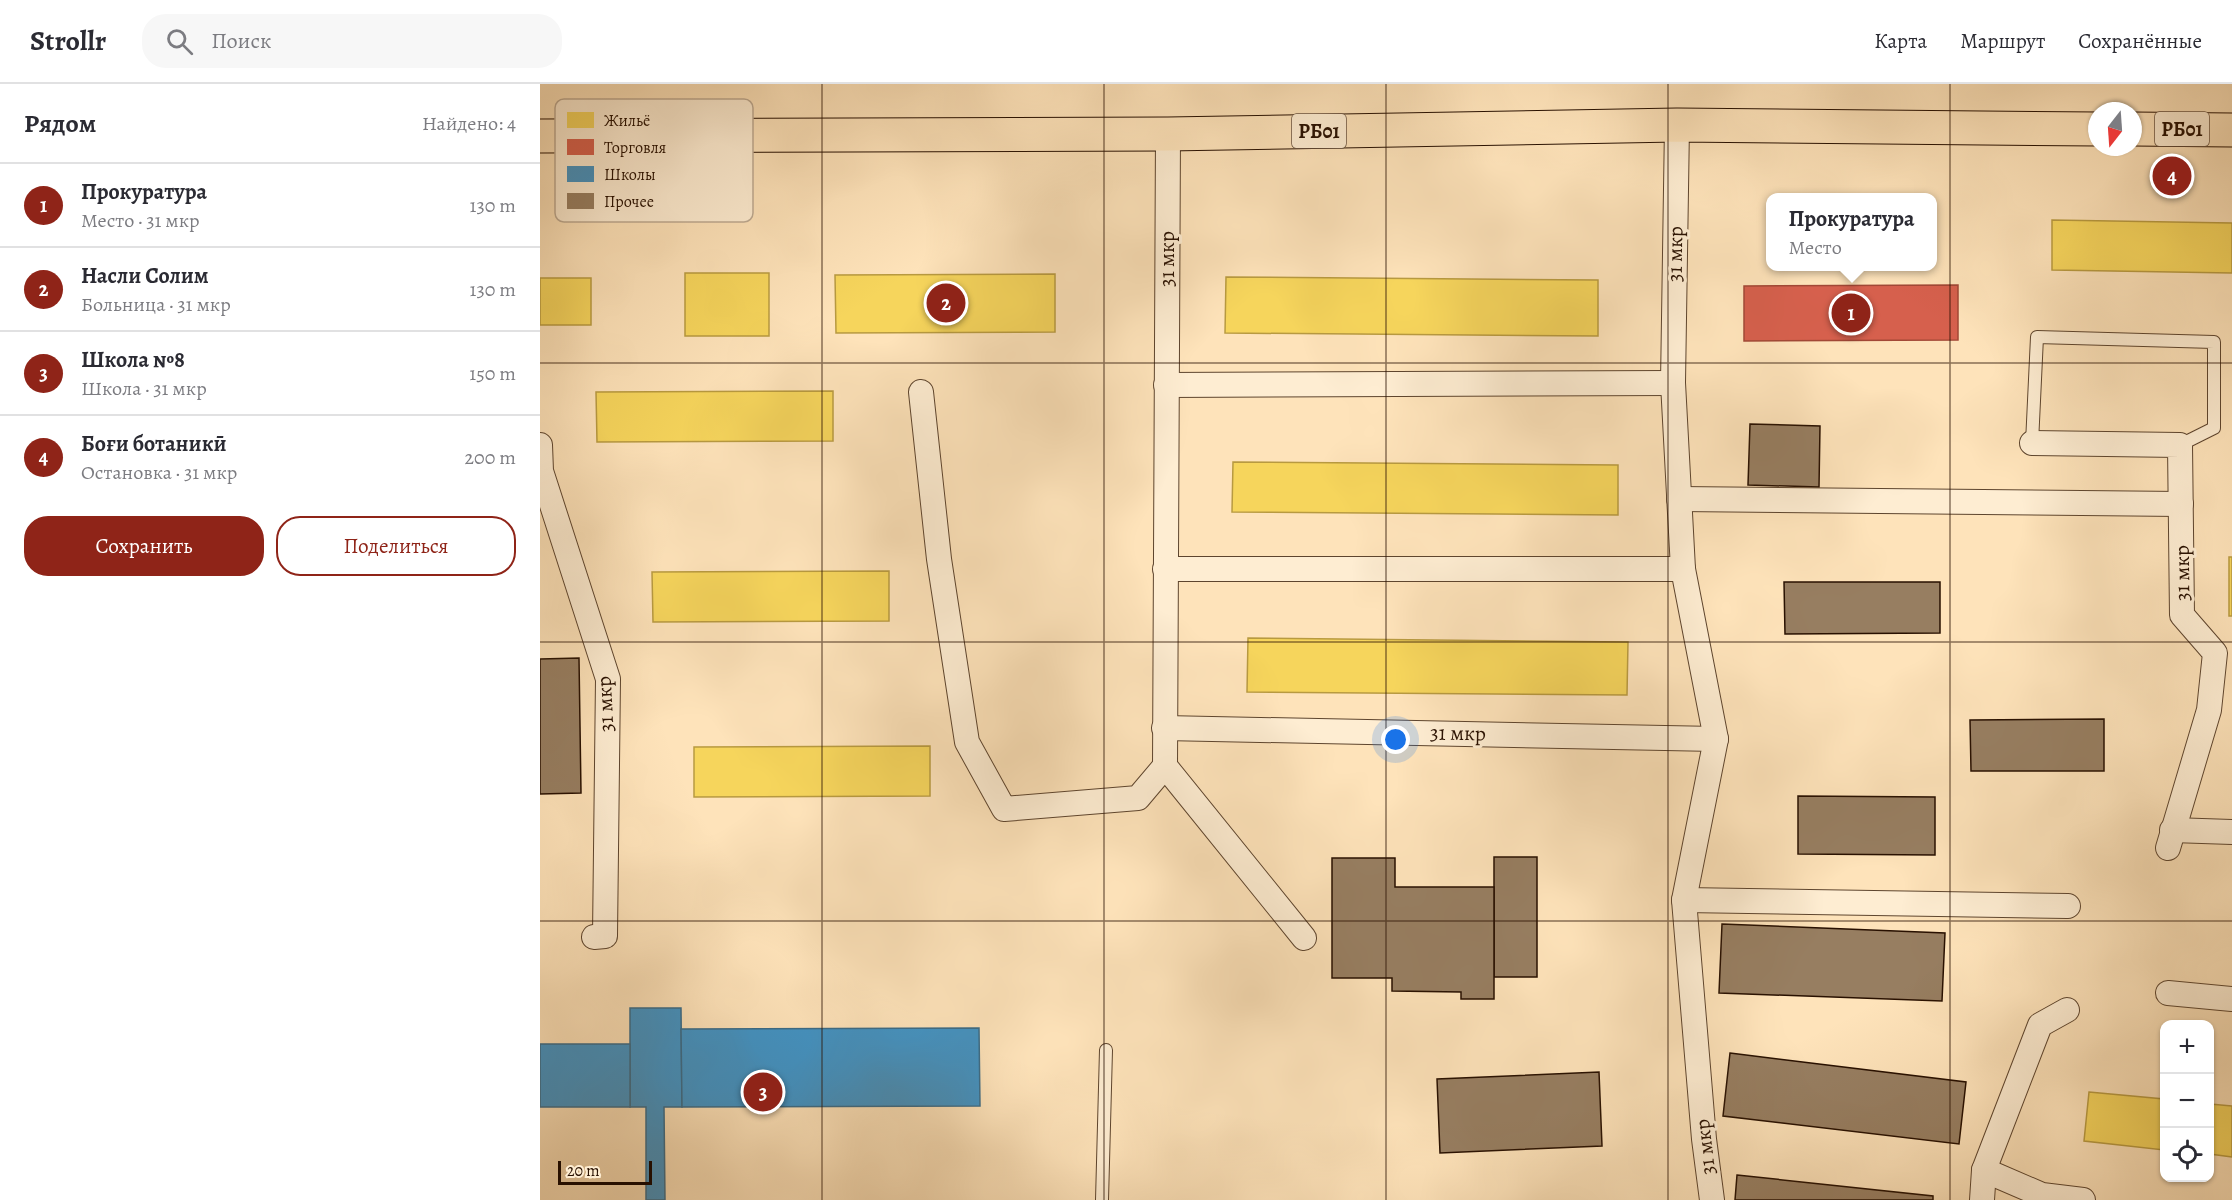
<!DOCTYPE html>
<html lang="ru">
<head>
<meta charset="utf-8">
<style>
  :root { --surface:#fff; --page:#f7f7f7; --text:#2b2b33; --muted:#7c7c81; --line:#e1e1e2; --accent:#8f2418 }
  body { margin:0; font-family:Alegreya,serif; background:var(--page); color:var(--text) }
  .controls { position:absolute; right:18px; bottom:18px; display:grid; overflow:hidden; border-radius:12px; box-shadow:0 2px 4px #0004 }
  .controls button { width:54px; height:54px; display:grid; place-items:center; padding:0; border:0; border-bottom:2px solid var(--line); background:var(--surface); color:var(--text); font:30px sans-serif }
  .compass { position:absolute; left:1548px; top:18px; width:54px; height:54px; border-radius:50%; background:var(--surface); box-shadow:0 2px 4px #0004; rotate:197deg }
  .scale { position:absolute; left:18px; bottom:15px; width:94px; box-sizing:border-box; padding-left:6px; border:3px solid #281000; border-top:0; font-size:16px; line-height:21px; white-space:nowrap; color:#281000; -webkit-text-stroke:4px #feedd2; paint-order:stroke }
  .you { position:absolute; left:856px; top:656px; width:21px; height:21px; margin:-15px; border:4px solid #fff; border-radius:50%; background:#1a73e8; box-shadow:0 0 0 9px #1a73e833 }
  .badge { display:grid; place-items:center; width:39px; height:39px; border-radius:50%; background:var(--accent); color:#fff; font-size:20px; font-weight:700 }
  .pin { position:absolute; translate:-50% -50%; border:3px solid #fff; box-shadow:0 2px 6px #0006 }
  .popup { position:absolute; left:1226px; top:109px; width:171px; height:78px; box-sizing:border-box; display:grid; place-content:center; border-radius:12px; background:var(--surface); filter:drop-shadow(0 2px 4px #0005); font-size:20px; white-space:nowrap; color:var(--muted) }
  .popup b { font-size:22px; color:var(--text) }
  .popup::after { content:''; position:absolute; left:50%; top:100%; margin-left:-12px; border:12px solid transparent; border-top-color:var(--surface) }
  .list { margin:0; padding:0; list-style:none }
  h2 { display:flex; justify-content:space-between; align-items:center; height:78px; margin:0; padding:0 24px; font-size:26px }
  h2 small { font-size:20px; font-weight:400; color:var(--muted) }
  .list li { display:grid; grid-template-columns:39px 1fr auto; gap:18px; align-items:center; box-sizing:border-box; height:84px; padding:0 24px; border-top:2px solid var(--line) }
  .list b { display:block; font-size:22px; white-space:nowrap }
  .list p { margin:0; font-size:20px; white-space:nowrap; color:var(--muted) }
  .list em { font-size:20px; font-style:normal; color:var(--muted) }
  .actions { display:flex; gap:12px; padding:18px 24px }
  .actions a { flex:1; padding:14px 0; border:2px solid var(--accent); border-radius:24px; text-align:center; font-size:21px; color:var(--accent) }
  .actions .main { background:var(--accent); color:#fff }
  .icon { flex:none; width:33px; height:33px; fill:none; stroke:currentColor; stroke-width:2; stroke-linecap:round; stroke-linejoin:round }
  .map { position:relative; flex:none; width:1692px; height:1116px; overflow:hidden }
  header { display:flex; align-items:center; gap:36px; box-sizing:border-box; height:84px; padding:0 30px; background:var(--surface); border-bottom:2px solid var(--line) }
  header strong { font-size:28px }
  nav { display:flex; gap:33px; margin-inline-start:auto; font-size:21px }
  .search { width:420px; height:54px; background:var(--page); display:flex; align-items:center; gap:15px; box-sizing:border-box; padding:0 21px; border-radius:24px; color:var(--muted); font-size:22px }
  main { display:flex }
  aside { flex:1; background:var(--surface) }
  .map>svg:first-child { display:block }
  .homes { fill:#f6d55c; stroke:#b89a40; stroke-width:1.5 }
  .shops { fill:#d6604d; stroke:#a24836; stroke-width:1.5 }
  .schools { fill:#4393c3; stroke:#3b6c88; stroke-width:1.5 }
  .building { fill:#977e61; stroke:#281000; stroke-width:1.5 }
  .lines { fill:none; stroke-linecap:round; stroke-linejoin:round }
  .lane-casing { stroke:#5e452e; stroke-width:14 }
  .street-casing { stroke:#5e452e; stroke-width:26 }
  .highway-casing { stroke:#281000; stroke-width:35 }
  .lane { stroke:#feedd2; stroke-width:12 }
  .street { stroke:#feedd2; stroke-width:24 }
  .highway { stroke:#fee3ba; stroke-width:33 }
  .grid { fill:none; stroke:#281000; stroke-width:1.5; stroke-opacity:0.55 }
  .labels { text-anchor:middle; dominant-baseline:central; stroke-width:6; stroke-linejoin:round; paint-order:stroke }
  .shield { fill:#feedd2; stroke:#68523f; stroke-width:1.5 }
  .shield-label { font-size:20px; font-weight:bold; fill:#281000 }
  .street-label { font-size:21px; fill:#281000; stroke:#feedd2 }
  .key { fill:#feedd2; stroke:#beab93; stroke-width:1.5 }
  .key-label { font-size:16px; fill:#281000 }
</style>
</head>
<body>
<header>
<strong>Strollr</strong>
<div class="search"><svg class="icon" aria-label="search" viewBox="0 0 24 24"><circle cx="10" cy="10" r="6"/><path d="M15 15l6 6"/></svg>Поиск</div>
<nav><a>Карта</a><a>Маршрут</a><a>Сохранённые</a></nav>
</header>
<main>
<aside>
<h2>Рядом<small>Найдено: 4</small></h2>
<ul class="list">
<li><span class="badge">1</span><div><b>Прокуратура</b><p>Место · 31 мкр</p></div><em>130 m</em></li>
<li><span class="badge">2</span><div><b>Насли Солим</b><p>Больница · 31 мкр</p></div><em>130 m</em></li>
<li><span class="badge">3</span><div><b>Школа №8</b><p>Школа · 31 мкр</p></div><em>150 m</em></li>
<li><span class="badge">4</span><div><b>Боғи ботаникӣ</b><p>Остановка · 31 мкр</p></div><em>200 m</em></li>
</ul>
<div class="actions"><a class="main">Сохранить</a><a>Поделиться</a></div>
</aside>
<div class="map">
<svg width="1692" height="1116" viewBox="0 0 1692 1116">
  <rect width="100%" height="100%" fill="#fee3ba"/>
  <filter id="stains"><feTurbulence type="fractalNoise" baseFrequency=".00333" numOctaves="4"/><feColorMatrix values="0 0 0 0 .2 0 0 0 0 .09 0 0 0 0 .02 0 0 0 .5 -.17"/></filter>
  <radialGradient id="worn" r=".72"><stop offset=".6" stop-color="#630" stop-opacity="0"/><stop offset="1" stop-color="#630" stop-opacity=".3"/></radialGradient>
  <g class="homes">
    <path d="M1512,136l180,3v50l-180,-3z"/>
    <rect x="145" y="189" width="84" height="63"/>
    <path d="M515,190v58l-219,1 -1,-58z"/>
    <path d="M686,193l372,3v56l-373,-3z"/>
    <rect x="0" y="194" width="51" height="47"/>
    <path d="M293,307v50l-236,1 -1,-50z"/>
    <path d="M693,378l385,3v50l-386,-3z"/>
    <rect x="1689" y="473" width="3" height="59"/>
    <path d="M349,487v50l-236,1 -1,-50z"/>
    <path d="M708,554l380,4 -1,53 -380,-3z"/>
    <path d="M390,662v50l-236,1v-50z"/>
    <path d="M1549,1008l75,7v51l-80,-9z"/>
    <path d="M1670,1020l22,2v51l-22,-3z"/>
  </g>
  <path class="shops" d="M1418,201v55l-214,1v-55z"/>
  <g class="schools">
    <path d="M90,924h51l1,99h-18l1,93h-19v-93h-16z"/>
    <path d="M439,944l1,78 -298,1 -1,-78z"/>
    <rect x="0" y="960" width="90" height="63"/>
  </g>
  <g class="building">
    <path d="M1210,340l70,2 -1,61 -71,-2z"/>
    <path d="M1244,498h156v51l-155,1z"/>
    <path d="M39,574l2,135 -41,1v-135z"/>
    <path d="M1564,635v52h-133l-1,-51z"/>
    <path d="M1258,712l137,1v58l-137,-1z"/>
    <rect x="954" y="773" width="43" height="120"/>
    <path d="M792,774h63v29h99v112h-33v-7l-69,-1v-13h-60z"/>
    <path d="M1182,840l223,9 -3,68 -223,-8z"/>
    <path d="M1190,969l236,29 -7,62 -236,-28z"/>
    <path d="M1059,988l3,74 -162,7 -3,-74z"/>
    <path d="M1197,1091l196,21v4h-198z"/>
  </g>
  <g class="lines">
    <g class="lane-casing">
      <g id="lane">
        <path d="M1492,359l5,-106 177,5v86l-34,17"/>
        <path d="M562,1116l4,-150"/>
      </g>
    </g>
    <g class="street-casing">
      <g id="street">
        <path d="M1137,41l-4,258 10,186 33,170 -32,161 20,239 8,61"/>
        <path d="M628,50l-3,632 139,172"/>
        <path d="M626,301l507,-2"/>
        <path d="M381,308l18,167 28,183 37,67 134,-11 27,-32"/>
        <path d="M1492,359l148,2 2,170 33,38 -6,57 -41,138"/>
        <path d="M0,361l1,26 67,208 -3,257 -11,1"/>
        <path d="M1139,415l502,5"/>
        <path d="M625,485h518"/>
        <path d="M624,644l552,11"/>
        <path d="M1632,746l60,2"/>
        <path d="M1144,816l384,6"/>
        <path d="M1628,909l64,6"/>
        <path d="M1444,1086l58,25 41,5"/>
        <path d="M1442,1116l2,-30 56,-145 27,-15"/>
      </g>
    </g>
    <g class="highway-casing">
      <g id="highway">
        <path d="M1593,45l99,1"/>
        <path d="M0,52l628,-2 509,-9 420,4"/>
      </g>
    </g>
    <use href="#lane" class="lane"/>
    <use href="#street" class="street"/>
    <use href="#highway" class="highway"/>
  </g>
  <path class="grid" d="M282,0v1116M564,0v1116M846,0v1116M1128,0v1116M1410,0v1116M0,279h1692M0,558h1692M0,837h1692"/>
  <g class="labels">
    <g class="shield">
      <rect x="1615" y="28" width="54" height="34" rx="4.5"/>
      <rect x="752" y="30" width="54" height="34" rx="4.5"/>
    </g>
    <g class="shield-label">
      <text x="1642" y="45">РБ01</text>
      <text x="779" y="47">РБ01</text>
    </g>
    <g class="street-label">
      <text transform="translate(1135 170) rotate(-89)">31 мкр</text>
      <text transform="translate(627 175) rotate(-90)">31 мкр</text>
      <text transform="translate(1642 489) rotate(-91)">31 мкр</text>
      <text transform="translate(65 620) rotate(-93)">31 мкр</text>
      <text transform="translate(918 649) rotate(1)">31 мкр</text>
      <text transform="translate(1165 1063) rotate(-97)">31 мкр</text>
    </g>
  </g>
  <rect x="15" y="15" width="198" height="123" rx="9" class="key"/>
  <rect x="27" y="28" width="27" height="16" fill="#f6d55c"/>
  <rect x="27" y="55" width="27" height="16" fill="#d6604d"/>
  <rect x="27" y="82" width="27" height="16" fill="#4393c3"/>
  <rect x="27" y="109" width="27" height="16" fill="#977e61"/>
  <g class="key-label">
    <text x="64" y="42">Жильё</text>
    <text x="64" y="69">Торговля</text>
    <text x="64" y="96">Школы</text>
    <text x="64" y="123">Прочее</text>
  </g>
  <rect width="100%" height="100%" filter="url(#stains)"/>
  <rect width="100%" height="100%" fill="url(#worn)"/>
</svg>
<div class="controls">
<button>+</button>
<button>−</button>
<button><svg class="icon" aria-label="locate" viewBox="0 0 24 24"><circle cx="12" cy="12" r="6"/><path d="M12 2v4M12 18v4M2 12h4M18 12h4"/></svg></button>
</div>
<svg class="compass" viewBox="-18 -18 36 36"><path d="M0-13l5 13h-10z" fill="#e53935"/><path d="M0 13l5-13h-10z" fill="#7c7c81"/></svg>
<div class="scale">20 m</div>
<div class="you"></div>
<div class="pin badge" style="left:1311px;top:229px">1</div>
<div class="popup"><b>Прокуратура</b>Место</div>
<div class="pin badge" style="left:406px;top:219px">2</div>
<div class="pin badge" style="left:223px;top:1008px">3</div>
<div class="pin badge" style="left:1632px;top:92px">4</div>
</div>
</main>
</body>
</html>
